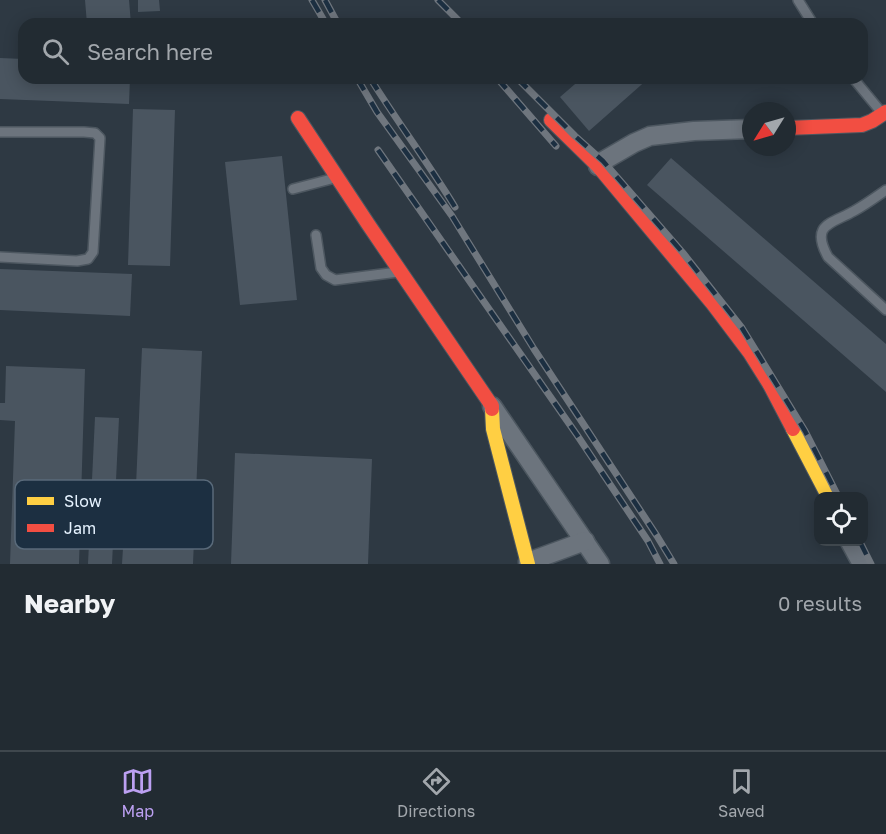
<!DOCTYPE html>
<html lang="en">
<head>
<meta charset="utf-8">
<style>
  :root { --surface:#222b32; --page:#2a333a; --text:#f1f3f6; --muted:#a2a7ac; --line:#3f474d; --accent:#bca0f2 }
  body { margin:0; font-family:"Golos Text",sans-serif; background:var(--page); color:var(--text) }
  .controls { position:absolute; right:18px; bottom:18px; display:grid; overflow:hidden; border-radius:12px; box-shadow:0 3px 15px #0003 }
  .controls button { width:54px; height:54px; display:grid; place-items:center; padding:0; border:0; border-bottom:2px solid var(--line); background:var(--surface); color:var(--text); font:30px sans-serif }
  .compass { position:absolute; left:742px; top:102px; width:54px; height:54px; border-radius:50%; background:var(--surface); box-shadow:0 3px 15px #0003; rotate:233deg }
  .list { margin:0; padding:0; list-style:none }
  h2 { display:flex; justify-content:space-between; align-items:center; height:78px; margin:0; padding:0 24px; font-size:26px }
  h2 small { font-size:20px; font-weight:400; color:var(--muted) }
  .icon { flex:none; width:33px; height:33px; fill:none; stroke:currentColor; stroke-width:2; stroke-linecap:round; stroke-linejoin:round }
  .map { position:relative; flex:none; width:886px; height:564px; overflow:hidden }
  .search { position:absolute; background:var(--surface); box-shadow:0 3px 15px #0003; left:18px; right:18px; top:18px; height:66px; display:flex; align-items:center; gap:15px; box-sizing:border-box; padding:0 21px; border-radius:18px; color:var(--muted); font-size:22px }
  .sheet { height:186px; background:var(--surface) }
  nav { display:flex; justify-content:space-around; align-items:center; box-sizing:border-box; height:84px; border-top:2px solid var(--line); background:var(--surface); font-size:16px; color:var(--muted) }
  nav a { display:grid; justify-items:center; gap:3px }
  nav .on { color:var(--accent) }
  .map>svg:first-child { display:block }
  .building { fill:#4a5560 }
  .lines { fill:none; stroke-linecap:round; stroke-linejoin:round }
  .lane-casing { stroke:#4d5760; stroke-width:12 }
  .street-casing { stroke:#4d5760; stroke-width:21 }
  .slow-casing { stroke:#4d5760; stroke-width:16 }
  .jam-casing { stroke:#4d5760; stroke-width:16 }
  .lane { stroke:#6c747d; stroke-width:9 }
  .street { stroke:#6c747d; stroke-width:18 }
  .slow { stroke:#ffcf43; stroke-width:14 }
  .jam { stroke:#f24e42; stroke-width:14 }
  .rail-casing { stroke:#6f767e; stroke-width:7 }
  .rail { stroke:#1c2f41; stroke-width:4.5; stroke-dasharray:14; stroke-linecap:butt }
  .key { fill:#1c2f41; stroke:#596a7a; stroke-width:1.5 }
  .key-label { font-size:16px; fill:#e6f3ff }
</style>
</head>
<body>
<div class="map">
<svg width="886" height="564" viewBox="0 0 886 564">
  <rect width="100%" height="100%" fill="#2e3943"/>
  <g class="building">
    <path d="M85,0h44l2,24h-44z"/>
    <path d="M138,0h21l1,11 -22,1z"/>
    <path d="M0,58l24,1v19h106l-1,26 -129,-5z"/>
    <path d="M582,78h67l-60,53 -29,-34z"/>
    <path d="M133,109l42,1 -5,156 -42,-1z"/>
    <path d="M282,156l15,144 -57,5 -15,-143z"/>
    <path d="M671,158l215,186v48l-239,-207z"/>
    <path d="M0,269l132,5 -2,42 -130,-6z"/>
    <path d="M142,348l60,3 -9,213h-71l2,-32h10z"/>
    <path d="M6,366l79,3 -6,195h-69l5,-143 -15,-1v-17h5z"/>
    <path d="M95,417l24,1 -7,146h-24z"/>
    <path d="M235,453l137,6 -4,105h-137z"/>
  </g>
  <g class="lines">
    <g class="lane-casing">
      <g id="lane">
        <path d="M798,0l15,24"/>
        <path d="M853,78l29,35"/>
        <path d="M0,132h84l11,1 5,5 -7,114 -5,7 -11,2 -77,-4"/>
        <path d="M293,189l42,-11"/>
        <path d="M886,190c-10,7 -21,15 -32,21 -23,13 -44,13 -26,46l58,53"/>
        <path d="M316,235l5,33 5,7 9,5 63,-8"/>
      </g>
    </g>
    <g class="street-casing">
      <g id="street">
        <path d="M598,166l5,-5 31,-18 16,-7 44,-5 57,-2"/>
        <path d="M492,406l108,158"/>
        <path d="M850,542l12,22"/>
        <path d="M528,562l57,-21"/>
      </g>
    </g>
    <g class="slow-casing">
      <g id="slow">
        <path d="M492,409l1,20 35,135"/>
        <path d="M793,429l35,67"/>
      </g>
    </g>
    <g class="jam-casing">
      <g id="jam">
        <path d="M298,118l70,106 124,182v3"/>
        <path d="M551,120l47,46 115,138 37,49 20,32 23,44"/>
        <path d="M787,128l75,-3 10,-4 14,-9"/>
      </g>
    </g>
    <use href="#lane" class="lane"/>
    <use href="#street" class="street"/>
    <use href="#slow" class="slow"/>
    <use href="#jam" class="jam"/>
    <g class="rail-casing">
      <g id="rail">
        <path d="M312,0l14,24"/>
        <path d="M325,0l13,24"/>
        <path d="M438,0l24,24"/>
        <path d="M357,78l20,34 75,104 82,133 123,187 17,28"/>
        <path d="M370,78c27,43 58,85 85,129"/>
        <path d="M497,78l59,68"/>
        <path d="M517,78l58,58 28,25 80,92 59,75 63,103 33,65"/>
        <path d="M378,150l199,285 71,106 12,23"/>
        <path d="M860,542l11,22"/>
      </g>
    </g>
    <use href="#rail" class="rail"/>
  </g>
  <rect x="15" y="480" width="198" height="69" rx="9" class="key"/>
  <rect x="27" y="497" width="27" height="8" fill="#ffcf43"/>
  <rect x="27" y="524" width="27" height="8" fill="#f24e42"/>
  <g class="key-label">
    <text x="64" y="507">Slow</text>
    <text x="64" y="534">Jam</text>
  </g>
</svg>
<div class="controls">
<button><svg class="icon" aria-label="locate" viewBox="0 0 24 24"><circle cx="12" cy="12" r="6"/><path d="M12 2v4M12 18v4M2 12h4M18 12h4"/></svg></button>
</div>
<svg class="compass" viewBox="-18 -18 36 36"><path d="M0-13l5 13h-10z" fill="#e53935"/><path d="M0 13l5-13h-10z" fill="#a2a7ac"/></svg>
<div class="search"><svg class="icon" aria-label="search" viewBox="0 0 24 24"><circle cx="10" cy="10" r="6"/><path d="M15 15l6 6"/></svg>Search here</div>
</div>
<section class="sheet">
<h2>Nearby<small>0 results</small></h2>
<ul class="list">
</ul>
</section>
<nav>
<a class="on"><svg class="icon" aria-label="map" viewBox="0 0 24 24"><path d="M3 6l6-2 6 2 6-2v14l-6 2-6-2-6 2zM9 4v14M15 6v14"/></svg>Map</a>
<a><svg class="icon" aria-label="directions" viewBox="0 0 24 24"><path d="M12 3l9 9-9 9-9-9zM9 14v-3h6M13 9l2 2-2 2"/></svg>Directions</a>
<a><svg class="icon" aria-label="saved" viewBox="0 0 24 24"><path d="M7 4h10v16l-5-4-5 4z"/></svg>Saved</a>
</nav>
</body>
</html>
